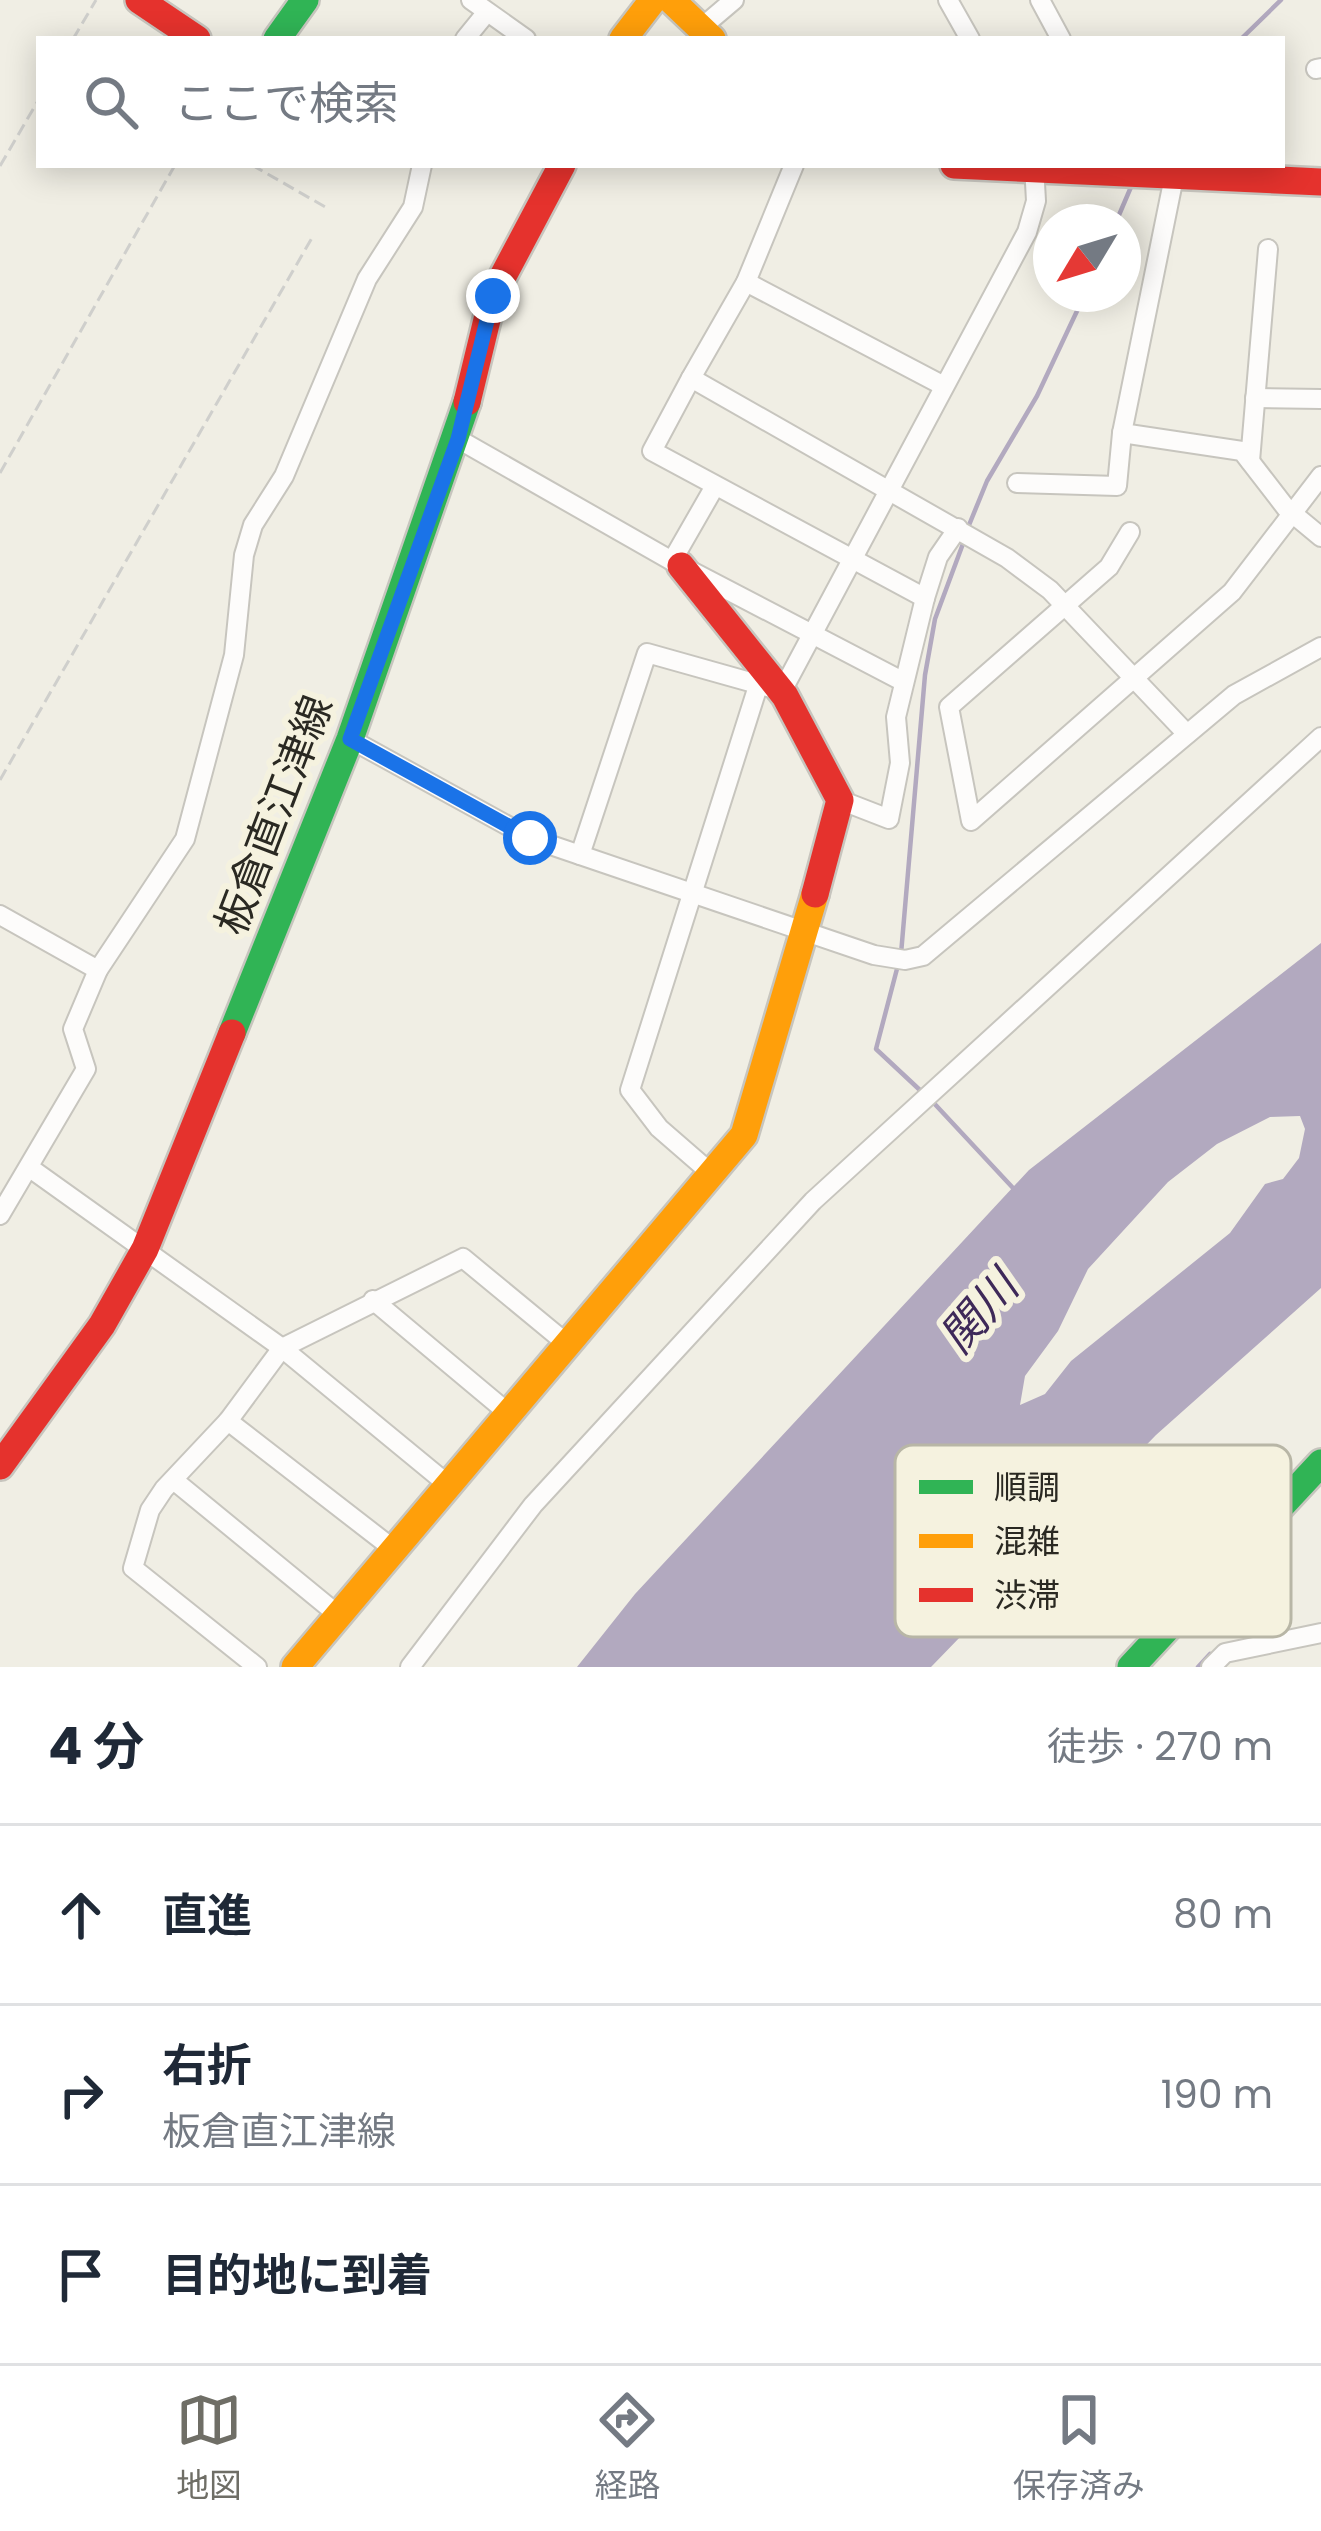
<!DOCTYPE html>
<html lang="ja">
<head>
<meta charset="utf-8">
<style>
	body { margin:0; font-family:Poppins,"Noto Sans JP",sans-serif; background:#f2f2f3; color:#1f2937 }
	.compass { position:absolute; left:1033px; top:204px; width:108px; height:108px; border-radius:50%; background:#fff; box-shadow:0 6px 30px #0003; rotate:232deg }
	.stop { position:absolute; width:36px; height:36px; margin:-27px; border:9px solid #1a73e8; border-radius:50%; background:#fff }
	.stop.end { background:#1a73e8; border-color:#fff; box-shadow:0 3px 12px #0008 }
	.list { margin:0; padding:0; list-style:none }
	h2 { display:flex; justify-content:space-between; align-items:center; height:156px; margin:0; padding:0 48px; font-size:51px }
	h2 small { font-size:39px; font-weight:400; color:#747a83 }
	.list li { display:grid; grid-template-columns:78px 1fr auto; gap:36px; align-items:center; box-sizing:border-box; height:180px; padding:0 48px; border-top:3px solid #e0e1e3 }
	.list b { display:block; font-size:45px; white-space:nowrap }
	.list p { margin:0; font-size:39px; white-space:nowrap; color:#747a83 }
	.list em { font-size:39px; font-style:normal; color:#747a83 }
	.icon { flex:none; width:66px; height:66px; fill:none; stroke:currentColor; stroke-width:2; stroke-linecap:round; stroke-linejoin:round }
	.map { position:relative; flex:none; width:1321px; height:1667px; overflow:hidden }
	.search { position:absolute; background:#fff; box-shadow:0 6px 30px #0003; left:36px; right:36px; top:36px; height:132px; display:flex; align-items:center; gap:30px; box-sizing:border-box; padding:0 42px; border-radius:0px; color:#747a83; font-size:45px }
	.sheet { height:696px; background:#fff }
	nav { display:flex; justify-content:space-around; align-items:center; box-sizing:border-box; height:168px; border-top:3px solid #e0e1e3; background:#fff; font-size:33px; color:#747a83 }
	nav a { display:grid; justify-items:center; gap:6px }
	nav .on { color:#6f6e66 }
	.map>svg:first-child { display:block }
	.water { fill:#b2a9bf; fill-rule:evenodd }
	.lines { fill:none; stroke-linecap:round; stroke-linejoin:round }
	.stream { stroke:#b2a9bf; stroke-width:4.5 }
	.street-casing { stroke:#c7c5be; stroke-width:22 }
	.fast-casing { stroke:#c7c5be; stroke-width:32 }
	.slow-casing { stroke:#c7c5be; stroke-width:32 }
	.jam-casing { stroke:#c7c5be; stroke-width:32 }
	.path { stroke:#cfcfcc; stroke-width:3; stroke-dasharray:12 6; stroke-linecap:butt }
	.street { stroke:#fdfcfb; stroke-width:18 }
	.fast { stroke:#30b455; stroke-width:27 }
	.slow { stroke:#ff9f0a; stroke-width:27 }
	.jam { stroke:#e5322d; stroke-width:27 }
	.route { stroke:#1a73e8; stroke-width:15 }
	.labels { text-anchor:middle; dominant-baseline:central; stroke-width:12; stroke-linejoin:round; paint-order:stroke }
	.street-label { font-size:42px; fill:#2a2922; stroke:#f5f2df }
	.water-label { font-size:45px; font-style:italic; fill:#3e2959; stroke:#f5f2df }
	.key { fill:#f5f2df; stroke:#b8b6a6; stroke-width:3 }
	.key-label { font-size:33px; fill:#2a2922 }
</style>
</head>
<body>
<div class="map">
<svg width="1321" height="1667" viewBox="0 0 1321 1667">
	<rect width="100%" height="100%" fill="#f0eee4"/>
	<path class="water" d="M1321 943V1288L1156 1435 931 1667H577L635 1594 1029 1170ZM1300 1116 1305 1129 1299 1158 1283 1179 1265 1184 1230 1233 1071 1361 1045 1394 1020 1405 1025 1376 1058 1331 1088 1269 1168 1182 1217 1144 1270 1117Z"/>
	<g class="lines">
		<g class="stream">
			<polyline points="1241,39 1281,0"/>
			<polyline points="1116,222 1131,187"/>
			<polyline points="967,530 987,481 1037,396 1085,294"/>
			<polyline points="901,954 925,675 935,619 964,541"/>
			<polyline points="898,965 876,1049 922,1092"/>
			<polyline points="931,1100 1013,1188"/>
			<polyline points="1198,1667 1210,1654"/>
		</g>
		<defs>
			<g id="street">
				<polyline points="471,0 526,39"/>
				<polyline points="948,0 970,39"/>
				<polyline points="1040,0 1061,39"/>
				<polyline points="701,28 734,0"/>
				<polyline points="465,39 487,12"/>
				<polyline points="1316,69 1321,68"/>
				<polyline points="794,165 746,282 691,378 1007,558 1050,590 1187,734"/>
				<polyline points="1174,177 1122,433 1242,451 1286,508 1321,537"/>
				<polyline points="746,282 944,386"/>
				<polyline points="691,378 652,451 925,598 938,557 958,528"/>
				<polyline points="1255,398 1321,399"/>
				<polyline points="458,439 672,561 904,682"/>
				<polyline points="1250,461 1268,249"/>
				<polyline points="1017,483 1117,486 1122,433"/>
				<polyline points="1130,532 1109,567 949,707 971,821 1232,592 1321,476"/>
				<polyline points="672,561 715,486"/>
				<polyline points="350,739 530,838 874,955 905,960 923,956 1234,695 1321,647"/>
				<polyline points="840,800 889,819 900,763 896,717 925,598"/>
				<polyline points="580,855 647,653 782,691 1027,232 1036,201 1034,165"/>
				<polyline points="0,915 98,970"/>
				<polyline points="30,1168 282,1348 446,1483"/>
				<polyline points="712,1174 659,1128 630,1090 758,686"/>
				<polyline points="0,1215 86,1069 73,1029 98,970 185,839 234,655 244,555 253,525 284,476 367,279 413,207 422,165"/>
				<polyline points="373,1300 507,1412"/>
				<polyline points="228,1421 392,1548"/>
				<polyline points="176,1482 337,1614"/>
				<polyline points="257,1667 133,1568 150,1510 164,1489 228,1421 282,1348 463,1258 566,1343"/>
				<polyline points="410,1667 533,1505 813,1201 1321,737"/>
				<polyline points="1211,1667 1225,1653 1321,1633"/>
			</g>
			<g id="fast">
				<polyline points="277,39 305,0"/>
				<polyline points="232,1033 350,739 467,402"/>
				<polyline points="1131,1667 1321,1463"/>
			</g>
			<g id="slow">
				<polyline points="671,0 712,39"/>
				<polyline points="623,39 653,0"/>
				<polyline points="295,1667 744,1135 815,894"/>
			</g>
			<g id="jam">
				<polyline points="139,0 197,39"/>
				<polyline points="954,165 1321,182"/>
				<polyline points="467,402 493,295 562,165"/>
				<polyline points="681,566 785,696 840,800 815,894"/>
				<polyline points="0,1466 102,1325 145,1249 232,1033"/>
			</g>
		</defs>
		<use href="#street" class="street-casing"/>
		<use href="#fast" class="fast-casing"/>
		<use href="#slow" class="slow-casing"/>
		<use href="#jam" class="jam-casing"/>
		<g class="path">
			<polyline points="73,39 96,0"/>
			<polyline points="252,165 327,208"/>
			<polyline points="0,166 39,99"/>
			<polyline points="0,473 175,165"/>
			<polyline points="0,780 313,236"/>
		</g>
		<use href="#street" class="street"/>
		<use href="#fast" class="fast"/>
		<use href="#slow" class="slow"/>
		<use href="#jam" class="jam"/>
	</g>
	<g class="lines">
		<polyline class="route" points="493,296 458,439 350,739 530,838"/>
	</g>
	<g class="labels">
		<g class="street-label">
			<text transform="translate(274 815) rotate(-69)">板倉直江津線</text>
		</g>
		<g class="water-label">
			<text transform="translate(979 1312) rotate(-49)">関川</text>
		</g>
	</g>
	<rect x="895" y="1445" width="396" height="192" rx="18" class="key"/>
	<rect x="919" y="1480" width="54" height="14" fill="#30b455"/>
	<rect x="919" y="1534" width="54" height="14" fill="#ff9f0a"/>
	<rect x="919" y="1588" width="54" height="14" fill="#e5322d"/>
	<g class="key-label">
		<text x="994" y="1499">順調</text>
		<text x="994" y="1553">混雑</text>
		<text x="994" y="1607">渋滞</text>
	</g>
</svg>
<svg class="compass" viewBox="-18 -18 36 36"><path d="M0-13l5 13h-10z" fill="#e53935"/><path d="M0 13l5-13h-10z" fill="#747a83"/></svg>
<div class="stop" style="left:530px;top:838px"></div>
<div class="stop end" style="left:493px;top:296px"></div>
<div class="search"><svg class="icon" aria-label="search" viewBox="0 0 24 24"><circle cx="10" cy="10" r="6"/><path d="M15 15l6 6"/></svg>ここで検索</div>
</div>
<section class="sheet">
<h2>4 分<small>徒歩 · 270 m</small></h2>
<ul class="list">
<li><svg class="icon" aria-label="ahead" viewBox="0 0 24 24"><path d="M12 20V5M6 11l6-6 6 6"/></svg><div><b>直進</b></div><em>80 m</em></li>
<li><svg class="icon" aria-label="right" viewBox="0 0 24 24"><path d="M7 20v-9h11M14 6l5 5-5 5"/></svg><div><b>右折</b><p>板倉直江津線</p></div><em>190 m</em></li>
<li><svg class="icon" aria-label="arrive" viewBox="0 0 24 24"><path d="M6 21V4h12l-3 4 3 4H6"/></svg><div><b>目的地に到着</b></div></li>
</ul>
</section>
<nav>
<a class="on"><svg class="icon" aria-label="map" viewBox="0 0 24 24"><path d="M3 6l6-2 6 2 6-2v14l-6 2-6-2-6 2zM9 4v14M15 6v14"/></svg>地図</a>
<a><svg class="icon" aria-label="directions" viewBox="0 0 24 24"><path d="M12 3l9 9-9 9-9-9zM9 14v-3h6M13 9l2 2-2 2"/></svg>経路</a>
<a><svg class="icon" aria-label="saved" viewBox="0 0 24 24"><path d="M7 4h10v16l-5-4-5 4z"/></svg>保存済み</a>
</nav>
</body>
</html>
